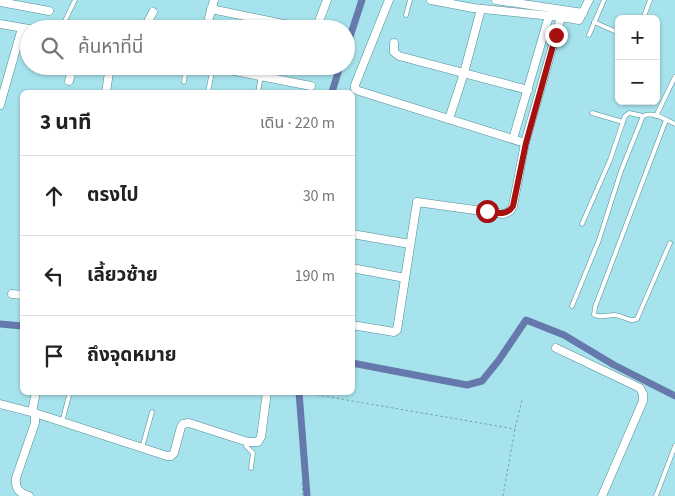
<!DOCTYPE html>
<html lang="th">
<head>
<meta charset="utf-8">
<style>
	body { margin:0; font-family:"Source Sans 3","Noto Sans Thai",sans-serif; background:#f2f2f2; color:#222 }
	.controls { position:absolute; right:15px; top:15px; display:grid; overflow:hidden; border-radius:8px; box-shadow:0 1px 4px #0004 }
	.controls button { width:45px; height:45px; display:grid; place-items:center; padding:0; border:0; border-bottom:1px solid #e0e0e0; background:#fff; color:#222; font:25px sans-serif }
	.stop { position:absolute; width:15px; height:15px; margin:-11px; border:4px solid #a61110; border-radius:50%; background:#fff }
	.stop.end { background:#a61110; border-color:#fff; box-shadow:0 1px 5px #0008 }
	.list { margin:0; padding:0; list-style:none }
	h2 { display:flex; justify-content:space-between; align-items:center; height:65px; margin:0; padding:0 20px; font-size:21px }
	h2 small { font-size:16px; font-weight:400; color:#767676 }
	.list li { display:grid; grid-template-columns:32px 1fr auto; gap:15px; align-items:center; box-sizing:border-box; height:80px; padding:0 20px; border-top:1px solid #e0e0e0 }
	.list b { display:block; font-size:19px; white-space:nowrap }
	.list em { font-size:16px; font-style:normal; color:#767676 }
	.icon { flex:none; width:28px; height:28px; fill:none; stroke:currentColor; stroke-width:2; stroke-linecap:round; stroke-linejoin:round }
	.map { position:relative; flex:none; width:675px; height:496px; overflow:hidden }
	.search { position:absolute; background:#fff; box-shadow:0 1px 4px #0004; left:20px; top:20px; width:335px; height:55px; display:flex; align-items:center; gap:12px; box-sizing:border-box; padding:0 18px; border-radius:28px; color:#767676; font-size:19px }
	.panel { position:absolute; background:#fff; box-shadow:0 1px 4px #0004; left:20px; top:90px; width:335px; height:305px; border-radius:8px }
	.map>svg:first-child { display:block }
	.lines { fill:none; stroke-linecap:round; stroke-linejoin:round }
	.canal { stroke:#6679ac; stroke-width:7 }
	.lane-casing { stroke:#538d96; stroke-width:5 }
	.street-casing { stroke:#538d96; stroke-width:9 }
	.path { stroke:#73a3aa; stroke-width:1; stroke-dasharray:2.5 2.5; stroke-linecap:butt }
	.lane { stroke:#fff; stroke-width:4 }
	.street { stroke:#fff; stroke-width:8 }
	.route { stroke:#a61110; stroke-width:6 }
</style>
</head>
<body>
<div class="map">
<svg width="675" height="496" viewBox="0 0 675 496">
	<rect width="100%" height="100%" fill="#a7e3ec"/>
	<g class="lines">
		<g class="canal">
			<polyline points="346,49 362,0"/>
			<polyline points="332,92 340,66"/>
			<polyline points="0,324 22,326"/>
			<polyline points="352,363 467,385 482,381 499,360 526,320 564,335 614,365 675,396"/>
			<polyline points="299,392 307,496"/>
		</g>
		<defs>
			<g id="lane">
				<polyline points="406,15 410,0"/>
				<polyline points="643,19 650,0"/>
				<polyline points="594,22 619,33"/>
				<polyline points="61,29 75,0"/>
				<polyline points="589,35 604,0"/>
				<polyline points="184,82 186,66"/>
				<polyline points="208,92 213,67"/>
				<polyline points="258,92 261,76"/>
				<polyline points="592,113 623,122"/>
				<polyline points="656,116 675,77"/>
				<path d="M666 120 595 307 594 315C601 318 607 315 614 315 623 315 629 323 637 319L670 243"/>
				<polyline points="582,224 610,160 625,116 629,113 643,116"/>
				<path d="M572 306 599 240 621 171 643 116C653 111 666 120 675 124"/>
				<polyline points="62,422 70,392"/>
				<polyline points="248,442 246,446 253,453 251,468"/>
				<polyline points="142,448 152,412"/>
				<polyline points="656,496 675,446"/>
			</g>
			<g id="street">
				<polyline points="389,0 355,85 355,89 359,91 525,143"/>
				<polyline points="431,0 473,8 561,17"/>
				<polyline points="496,0 583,13"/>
				<polyline points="0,2 49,11"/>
				<polyline points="211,9 308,29"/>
				<polyline points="0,24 29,29"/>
				<polyline points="144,29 153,12"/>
				<polyline points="206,29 214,0"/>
				<polyline points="316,29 327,0"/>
				<polyline points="394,43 394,52 399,56 528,90"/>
				<polyline points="209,66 311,86"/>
				<polyline points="69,81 73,66"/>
				<polyline points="106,92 110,66"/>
				<polyline points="0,105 22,28"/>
				<polyline points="449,119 464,73 481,9"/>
				<polyline points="513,139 549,16"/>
				<polyline points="352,234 410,244"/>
				<polyline points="352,268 405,278"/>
				<polyline points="12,294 22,295"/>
				<polyline points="352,325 394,332 397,330 417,202 504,214 510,211 513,206 525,143 561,17 579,20 589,0"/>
				<polyline points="556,348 640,388 643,394 643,401 602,496"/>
				<polyline points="0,404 35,413 167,456 171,456 174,453 181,427 183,424 189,423 248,442 258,442 261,437 267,392"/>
				<polyline points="32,412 36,392"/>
				<path d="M29 496C19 493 15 489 16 478L35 423V413"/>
			</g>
		</defs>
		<use href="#lane" class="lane-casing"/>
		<use href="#street" class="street-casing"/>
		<g class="path">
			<polyline points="312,394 515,429"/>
			<polyline points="302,483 303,496"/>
			<polyline points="503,496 515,429 522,400"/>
		</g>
		<use href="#lane" class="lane"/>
		<use href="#street" class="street"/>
	</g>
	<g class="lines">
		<path class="route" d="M487 211C497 213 507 216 513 206L526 143 556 35"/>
	</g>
</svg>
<div class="controls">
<button>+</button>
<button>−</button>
</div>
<div class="stop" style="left:487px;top:211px"></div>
<div class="stop end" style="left:556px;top:35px"></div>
<div class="search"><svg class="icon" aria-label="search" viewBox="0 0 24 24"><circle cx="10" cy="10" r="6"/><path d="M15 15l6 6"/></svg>ค้นหาที่นี่</div>
<section class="panel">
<h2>3 นาที<small>เดิน · 220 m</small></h2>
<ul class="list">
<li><svg class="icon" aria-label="ahead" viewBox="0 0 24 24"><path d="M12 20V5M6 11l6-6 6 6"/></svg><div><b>ตรงไป</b></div><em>30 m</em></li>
<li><svg class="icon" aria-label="left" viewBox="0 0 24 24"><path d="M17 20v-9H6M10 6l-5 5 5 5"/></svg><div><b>เลี้ยวซ้าย</b></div><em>190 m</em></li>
<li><svg class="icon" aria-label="arrive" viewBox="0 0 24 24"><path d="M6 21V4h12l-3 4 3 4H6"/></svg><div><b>ถึงจุดหมาย</b></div></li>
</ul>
</section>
</div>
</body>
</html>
